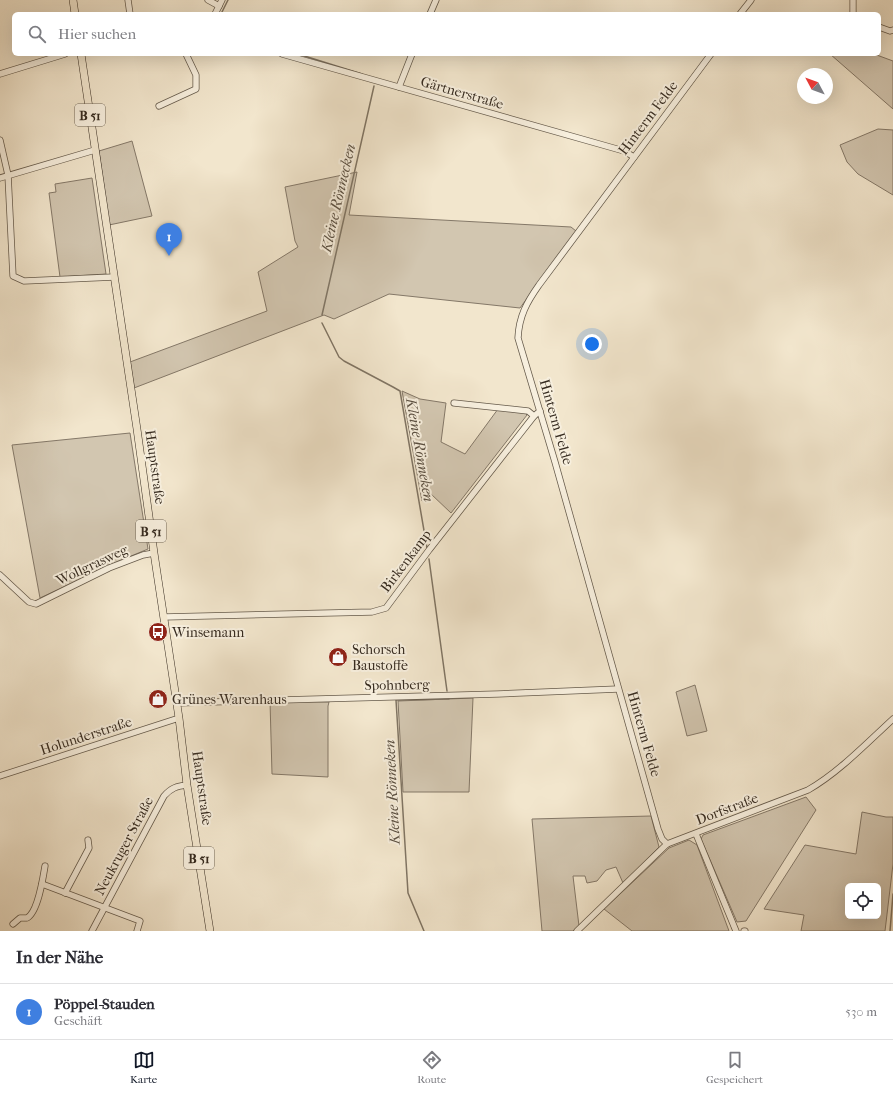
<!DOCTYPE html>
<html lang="de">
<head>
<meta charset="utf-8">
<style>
	body { margin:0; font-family:"IM FELL French Canon",serif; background:#f2f2f3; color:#2b2b33 }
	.controls { position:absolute; right:12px; bottom:12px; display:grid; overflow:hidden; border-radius:6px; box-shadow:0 4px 16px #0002 }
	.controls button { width:36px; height:36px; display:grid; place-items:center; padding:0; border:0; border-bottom:1px solid #e1e1e2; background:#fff; color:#2b2b33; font:20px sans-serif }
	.compass { position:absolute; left:797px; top:68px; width:36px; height:36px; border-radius:50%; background:#fff; box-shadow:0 4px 16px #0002; rotate:311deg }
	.you { position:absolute; left:592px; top:344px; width:14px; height:14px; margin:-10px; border:3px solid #fff; border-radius:50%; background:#1a73e8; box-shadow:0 0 0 6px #1a73e833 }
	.badge { display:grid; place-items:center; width:26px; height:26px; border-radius:50%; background:#111827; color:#fff; font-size:13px; font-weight:700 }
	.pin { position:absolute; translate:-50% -33px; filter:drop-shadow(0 1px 2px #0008) }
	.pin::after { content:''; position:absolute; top:21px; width:14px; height:12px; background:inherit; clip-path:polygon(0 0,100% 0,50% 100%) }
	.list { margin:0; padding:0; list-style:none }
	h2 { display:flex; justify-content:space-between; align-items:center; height:52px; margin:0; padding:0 16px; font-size:17px }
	h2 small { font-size:13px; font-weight:400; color:#7c7c81 }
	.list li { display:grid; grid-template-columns:26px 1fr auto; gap:12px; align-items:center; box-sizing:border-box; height:56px; padding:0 16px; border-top:1px solid #e1e1e2 }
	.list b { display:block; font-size:15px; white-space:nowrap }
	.list p { margin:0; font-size:13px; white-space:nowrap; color:#7c7c81 }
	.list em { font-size:13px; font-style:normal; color:#7c7c81 }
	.icon { flex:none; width:22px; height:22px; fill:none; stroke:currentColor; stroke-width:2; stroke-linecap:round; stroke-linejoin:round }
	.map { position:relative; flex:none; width:893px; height:931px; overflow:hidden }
	.search { position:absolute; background:#fff; box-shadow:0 4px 16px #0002; left:12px; right:12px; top:12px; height:44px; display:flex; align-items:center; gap:10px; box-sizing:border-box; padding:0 14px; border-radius:6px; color:#7c7c81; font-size:15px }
	.sheet { height:108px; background:#fff }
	nav { display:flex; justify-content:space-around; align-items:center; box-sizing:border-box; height:56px; border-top:1px solid #e1e1e2; background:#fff; font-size:11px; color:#7c7c81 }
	nav a { display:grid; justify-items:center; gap:2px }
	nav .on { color:#111827 }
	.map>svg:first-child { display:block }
	.green { fill:#d2c6b0; stroke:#847868; fill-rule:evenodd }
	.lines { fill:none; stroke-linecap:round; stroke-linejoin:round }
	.stream { stroke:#807564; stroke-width:1.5 }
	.minor-casing { stroke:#655a4b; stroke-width:7 }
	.major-casing { stroke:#362b20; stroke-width:8 }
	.minor { stroke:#f7efde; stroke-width:5.5 }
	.major { stroke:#f2e6cd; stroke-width:7 }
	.labels { text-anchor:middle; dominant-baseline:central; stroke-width:4; stroke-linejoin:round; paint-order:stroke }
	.shield { fill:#f7efde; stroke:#706659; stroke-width:1 }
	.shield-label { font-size:13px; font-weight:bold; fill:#362b20 }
	.street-label { font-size:14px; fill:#362b20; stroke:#f7efde }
	.poi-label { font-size:14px; fill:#362b20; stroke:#f7efde; text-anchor:start }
	.water-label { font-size:15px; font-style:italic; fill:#5b5042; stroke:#f7efde }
</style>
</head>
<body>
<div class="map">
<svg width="893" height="931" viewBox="0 0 893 931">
	<rect width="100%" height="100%" fill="#f2e6cd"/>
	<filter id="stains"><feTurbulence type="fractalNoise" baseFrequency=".005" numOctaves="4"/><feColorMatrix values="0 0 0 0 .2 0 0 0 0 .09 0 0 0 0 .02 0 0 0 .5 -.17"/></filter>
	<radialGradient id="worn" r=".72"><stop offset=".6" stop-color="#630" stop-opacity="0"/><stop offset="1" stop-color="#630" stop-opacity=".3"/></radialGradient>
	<g class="green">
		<polygon points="830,54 874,54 893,61 893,109"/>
		<polygon points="878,129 893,130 893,195 858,174 847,162 840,145"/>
		<polygon points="132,141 152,216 109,225 99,151"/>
		<polygon points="357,172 349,215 571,227 576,231 520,308 389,294 334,319 324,315 134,388 130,362 267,311 258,272 298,247 295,241 285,187"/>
		<polygon points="92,178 106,274 60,277 49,193 56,192 55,184"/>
		<polygon points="402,391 420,399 446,403 441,442 465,454 498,409 524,412 527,415 451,513 431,494 422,501"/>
		<polygon points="130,433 148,549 119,561 40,598 12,445"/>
		<polygon points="695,685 707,731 687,736 676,692"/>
		<polygon points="473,698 469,792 403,792 398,701"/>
		<polygon points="270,701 329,702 328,706 328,777 272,774"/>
		<polygon points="806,797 816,810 746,921 737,922 701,839 703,835"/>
		<path d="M862 812 886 817H893V864L885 931H801L804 915 764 909 805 845 856 854ZM848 886H878V916H848Z"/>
		<polygon points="651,816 659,847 623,883 616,867 606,870 597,881 587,883 585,876 573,876 579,926 573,931 542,931 532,819"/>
		<polygon points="689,840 697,845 729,931 632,931 604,909 669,848"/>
	</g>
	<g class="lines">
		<g class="stream">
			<polyline points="221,14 228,0"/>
			<polyline points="298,54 362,74"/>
			<polyline points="322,315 374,86"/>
			<polyline points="322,323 339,357 344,361 393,387 400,391 427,548"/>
			<polyline points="429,559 447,691"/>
			<polyline points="424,931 408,893 396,700 449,699"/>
			<polyline points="890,931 893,894"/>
		</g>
		<defs>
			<g id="minor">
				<polyline points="128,0 130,14"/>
				<polyline points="208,0 219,6"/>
				<polyline points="215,14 222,0"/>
				<polyline points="430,14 436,0"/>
				<polyline points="740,14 751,0"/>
				<polyline points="853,14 853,0"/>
				<polyline points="879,27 890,31 893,30"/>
				<polyline points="282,54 624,151 634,157"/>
				<polyline points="0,74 65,54"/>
				<polyline points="399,87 412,54"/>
				<polyline points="159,106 196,89 196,75 186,54"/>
				<polyline points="0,140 8,175 13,276 24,281 114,277"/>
				<polyline points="0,178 95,150"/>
				<polyline points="454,403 528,411 534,416"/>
				<polyline points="0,575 29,602 36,604 109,568 143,555 154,553"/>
				<polyline points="164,617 372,612 386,608 429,550 534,416 540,411"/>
				<polyline points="177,703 498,694 618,689"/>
				<polyline points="0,776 179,718"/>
				<polyline points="696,834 736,931"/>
				<path d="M667 844 662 839 658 829 555 462 518 338C519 316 527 302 539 285L711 54"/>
				<polyline points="42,884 140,921 137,931"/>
				<polyline points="65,893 89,848 88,840"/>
				<path d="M13 924 20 918H27C38 912 43 878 45 866"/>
				<path d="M92 931 164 796C171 788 177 786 187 785"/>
				<path d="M577 931 667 844 808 790C838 773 867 743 893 719"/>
				<polyline points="744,931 745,931"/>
			</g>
			<g id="major">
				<polyline points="73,0 75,14"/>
				<polyline points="81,54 137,429 154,553 179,718 187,785 210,931"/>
			</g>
		</defs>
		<use href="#minor" class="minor-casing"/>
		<use href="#major" class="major-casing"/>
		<use href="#minor" class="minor"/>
		<use href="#major" class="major"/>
	</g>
	<defs>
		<symbol id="bus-disc" viewBox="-11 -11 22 22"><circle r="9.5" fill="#8f2418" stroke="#f7efde"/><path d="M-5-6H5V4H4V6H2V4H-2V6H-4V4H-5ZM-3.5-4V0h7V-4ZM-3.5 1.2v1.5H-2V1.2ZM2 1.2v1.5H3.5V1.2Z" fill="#fff"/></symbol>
		<symbol id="shop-disc" viewBox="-11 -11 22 22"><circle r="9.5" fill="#8f2418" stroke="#f7efde"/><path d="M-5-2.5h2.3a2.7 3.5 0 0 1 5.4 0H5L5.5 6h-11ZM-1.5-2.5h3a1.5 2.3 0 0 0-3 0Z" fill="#fff"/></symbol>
	</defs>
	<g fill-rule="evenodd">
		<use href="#bus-disc" x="147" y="621" width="22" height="22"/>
		<use href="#shop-disc" x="327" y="646" width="22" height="22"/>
		<use href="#shop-disc" x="147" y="688" width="22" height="22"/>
	</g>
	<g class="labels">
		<g class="shield">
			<rect x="75" y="104" width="30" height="22" rx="3"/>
			<rect x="136" y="520" width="30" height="22" rx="3"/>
			<rect x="184" y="847" width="30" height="22" rx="3"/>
		</g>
		<g class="shield-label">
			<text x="90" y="115">B 51</text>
			<text x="151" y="531">B 51</text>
			<text x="199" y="858">B 51</text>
		</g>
		<g class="street-label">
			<text transform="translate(462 93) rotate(16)">Gärtnerstraße</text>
			<text transform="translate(648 118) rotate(-53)">Hinterm Felde</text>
			<text transform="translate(556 422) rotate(74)">Hinterm Felde</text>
			<text transform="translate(155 467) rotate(82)">Hauptstraße</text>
			<text transform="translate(406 561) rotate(-53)">Birkenkamp</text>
			<text transform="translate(92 565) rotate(-25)">Wollgrasweg</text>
			<text transform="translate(397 685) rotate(-1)">Spohnberg</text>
			<text transform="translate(644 734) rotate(74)">Hinterm Felde</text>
			<text transform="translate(86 736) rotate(-18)">Holunderstraße</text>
			<text transform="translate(202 788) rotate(82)">Hauptstraße</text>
			<text transform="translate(727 809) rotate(-21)">Dorfstraße</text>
			<text transform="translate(124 846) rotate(-62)">Neukruger Straße</text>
		</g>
		<g class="poi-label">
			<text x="172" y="632">Winsemann</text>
			<text x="352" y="649">Schorsch<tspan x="352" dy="16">Baustoffe</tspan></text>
			<text x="172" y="699">Grünes Warenhaus</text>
		</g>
		<g class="water-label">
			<text transform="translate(338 198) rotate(-77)">Kleine Rönnecken</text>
			<text transform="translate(420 450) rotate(80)">Kleine Rönneken</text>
			<text transform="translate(392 792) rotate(-93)">Kleine Rönneken</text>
		</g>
	</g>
	<rect width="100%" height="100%" filter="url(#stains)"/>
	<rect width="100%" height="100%" fill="url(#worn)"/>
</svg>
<div class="controls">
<button><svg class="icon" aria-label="locate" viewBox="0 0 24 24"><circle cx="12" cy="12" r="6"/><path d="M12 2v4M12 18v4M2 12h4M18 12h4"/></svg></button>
</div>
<svg class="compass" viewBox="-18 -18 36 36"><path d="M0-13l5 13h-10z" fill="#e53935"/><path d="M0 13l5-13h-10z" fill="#7c7c81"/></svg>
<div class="you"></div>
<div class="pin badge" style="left:169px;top:256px;background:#3f7fe0">1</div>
<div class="search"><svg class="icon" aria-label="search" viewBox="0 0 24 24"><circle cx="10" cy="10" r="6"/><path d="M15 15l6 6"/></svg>Hier suchen</div>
</div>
<section class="sheet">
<h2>In der Nähe<small></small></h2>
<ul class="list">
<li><span class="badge" style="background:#3f7fe0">1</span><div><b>Pöppel-Stauden</b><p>Geschäft</p></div><em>530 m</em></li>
</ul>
</section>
<nav>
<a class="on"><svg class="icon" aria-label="map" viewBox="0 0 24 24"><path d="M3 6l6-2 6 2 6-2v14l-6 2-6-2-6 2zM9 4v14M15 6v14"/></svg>Karte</a>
<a><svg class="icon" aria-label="directions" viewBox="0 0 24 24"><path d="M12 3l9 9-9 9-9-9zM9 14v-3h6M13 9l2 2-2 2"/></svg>Route</a>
<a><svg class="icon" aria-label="saved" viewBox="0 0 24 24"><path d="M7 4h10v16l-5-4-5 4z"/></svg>Gespeichert</a>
</nav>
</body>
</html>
